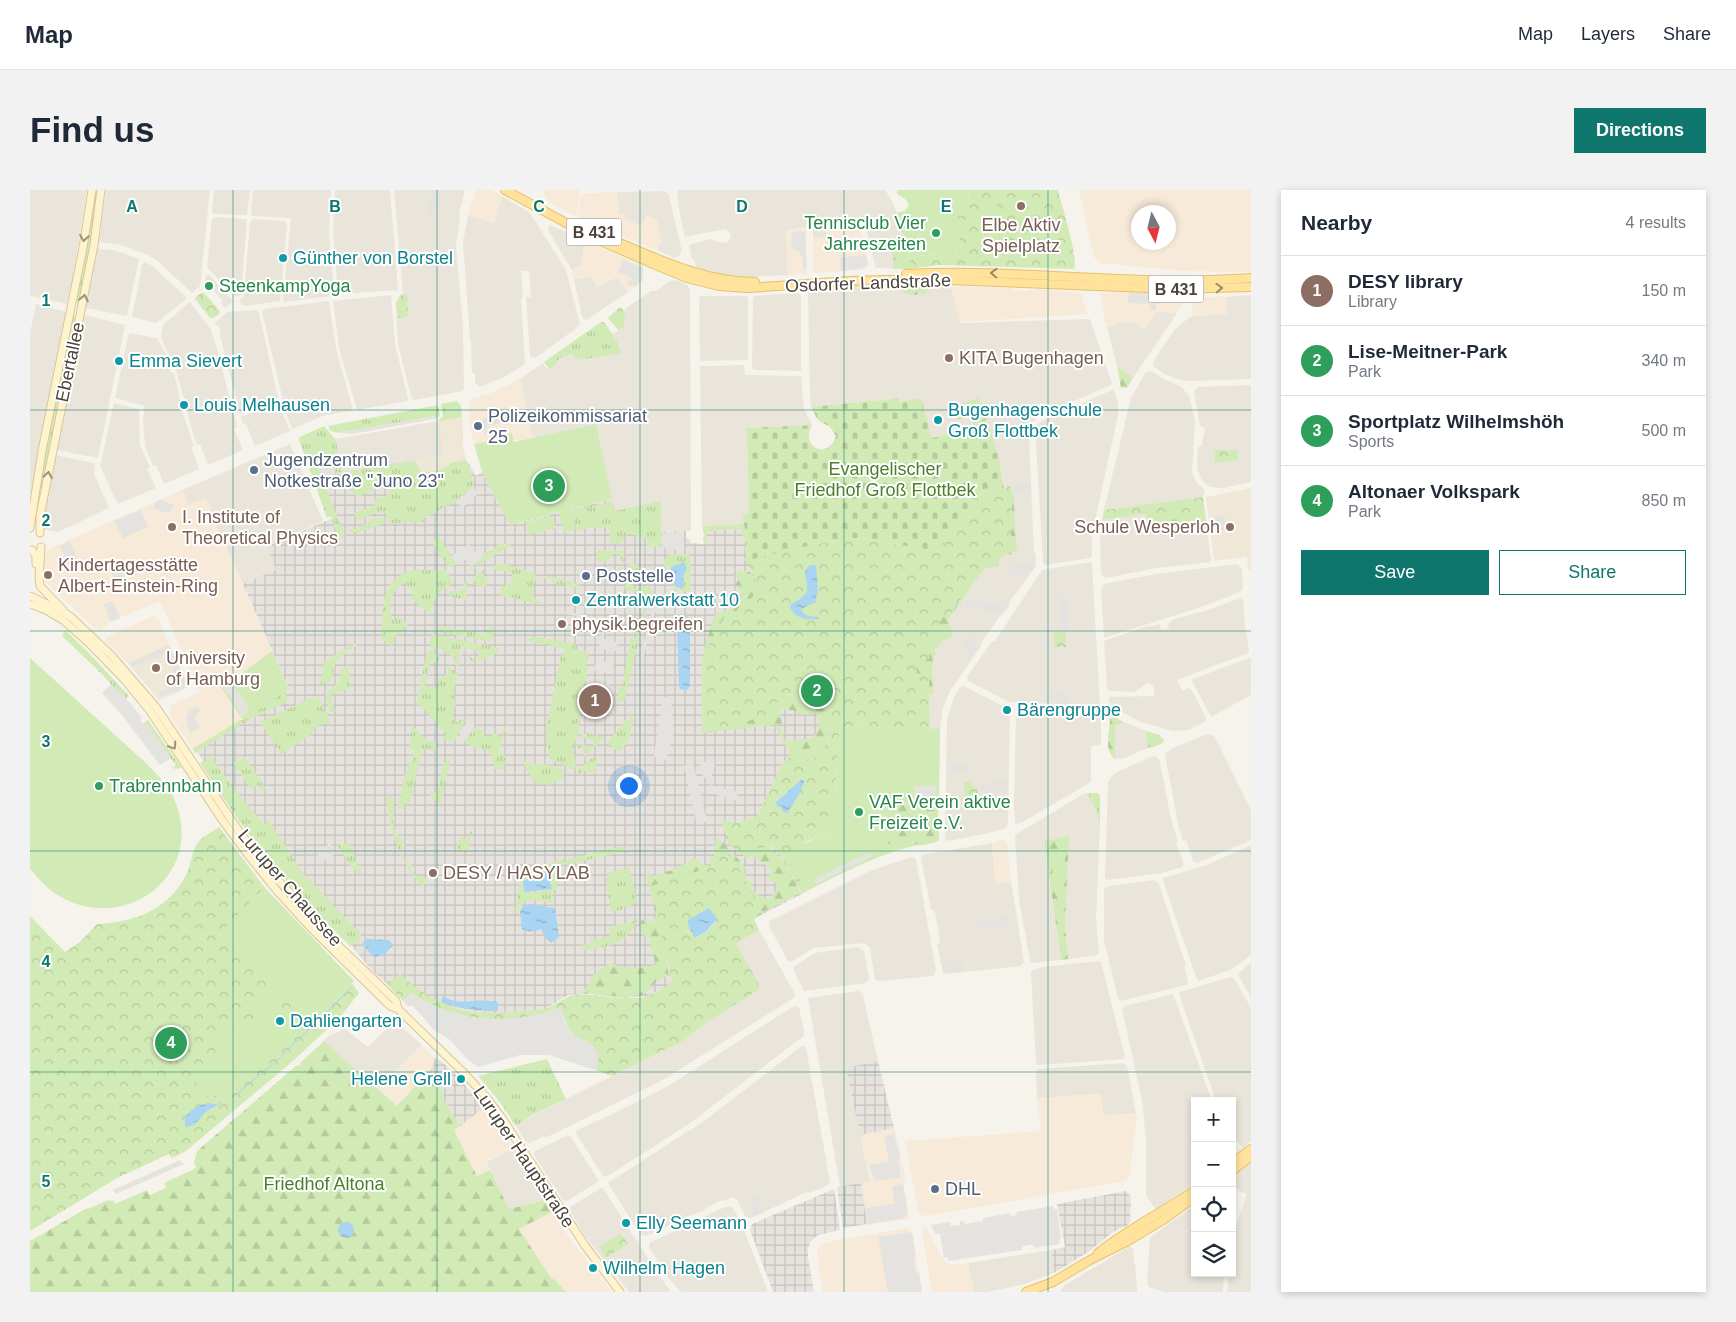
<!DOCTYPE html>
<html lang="en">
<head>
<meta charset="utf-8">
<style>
	body { margin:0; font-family:Arial,sans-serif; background:#f2f2f3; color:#1f2937 }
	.controls { position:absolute; right:15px; bottom:15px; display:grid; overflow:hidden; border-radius:0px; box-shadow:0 2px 8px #0003 }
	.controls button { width:45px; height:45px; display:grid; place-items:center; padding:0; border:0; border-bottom:1px solid #e0e1e3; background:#fff; color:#1f2937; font:25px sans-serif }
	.compass { position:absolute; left:1101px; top:15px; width:45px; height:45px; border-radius:50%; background:#fff; box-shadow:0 2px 8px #0003; rotate:173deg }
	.you { position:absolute; left:598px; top:595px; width:18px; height:18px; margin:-12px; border:4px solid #fff; border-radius:50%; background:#1a73e8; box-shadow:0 0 0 8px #1a73e833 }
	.badge { display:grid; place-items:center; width:32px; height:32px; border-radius:50%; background:#0f766e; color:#fff; font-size:16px; font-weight:700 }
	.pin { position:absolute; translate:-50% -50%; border:2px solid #fff; box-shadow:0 1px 5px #0006 }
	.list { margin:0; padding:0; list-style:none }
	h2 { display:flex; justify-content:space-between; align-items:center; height:65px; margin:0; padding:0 20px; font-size:21px }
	h2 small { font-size:16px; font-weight:400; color:#747a83 }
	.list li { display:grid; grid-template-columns:32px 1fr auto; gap:15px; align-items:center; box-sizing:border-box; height:70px; padding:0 20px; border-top:1px solid #e0e1e3 }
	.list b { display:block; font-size:19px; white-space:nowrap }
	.list p { margin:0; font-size:16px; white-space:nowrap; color:#747a83 }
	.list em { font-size:16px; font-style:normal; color:#747a83 }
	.actions { display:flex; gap:10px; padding:15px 20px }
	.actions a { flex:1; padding:11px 0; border:1px solid #0f766e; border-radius:0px; text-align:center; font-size:18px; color:#0f766e }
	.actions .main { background:#0f766e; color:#fff }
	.icon { flex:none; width:28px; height:28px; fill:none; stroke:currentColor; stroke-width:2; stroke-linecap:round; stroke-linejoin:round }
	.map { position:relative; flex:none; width:1221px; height:1102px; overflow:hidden; border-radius:0px }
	header { display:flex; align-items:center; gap:30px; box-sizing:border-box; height:70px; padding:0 25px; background:#fff; border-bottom:1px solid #e0e1e3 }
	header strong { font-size:24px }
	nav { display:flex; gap:28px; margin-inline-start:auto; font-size:18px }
	.intro { display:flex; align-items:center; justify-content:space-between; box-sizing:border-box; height:120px; padding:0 30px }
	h1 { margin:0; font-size:35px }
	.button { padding:12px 22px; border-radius:0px; background:#0f766e; color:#fff; font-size:18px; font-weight:700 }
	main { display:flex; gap:30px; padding:0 30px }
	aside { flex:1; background:#fff; border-radius:0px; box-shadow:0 2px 8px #0003 }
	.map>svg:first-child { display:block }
	.residential { fill:#eae5da }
	.commercial { fill:#f7ead8; fill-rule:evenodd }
	.industrial { fill:url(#industrial-grid) }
	.education { fill:#efe8d6 }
	.grass { fill:url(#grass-tufts); fill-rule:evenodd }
	.forest { fill:url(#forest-firs) }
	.cemetery { fill:url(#cemetery-stones) }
	.park { fill:url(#park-crowns); fill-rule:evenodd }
	.garden { fill:#d2eab5 }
	.parking { fill:#e5e3e0 }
	.water { fill:url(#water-ripples) }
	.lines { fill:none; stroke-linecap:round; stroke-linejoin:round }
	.stream { stroke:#a9d4f2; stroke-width:1 }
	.secondary-casing { stroke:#d6c79b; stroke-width:9 }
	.primary-casing { stroke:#e6c16a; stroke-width:10 }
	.secondary { stroke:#fff3cd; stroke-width:7 }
	.primary { stroke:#ffe39c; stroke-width:8 }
	.oneway { stroke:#9c937c }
	.oneway2 { stroke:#9c8c66 }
	.grid { fill:none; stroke:#0f766e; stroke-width:1; stroke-opacity:0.55 }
	.education-dot { fill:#8d6e63; stroke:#fff; stroke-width:2 }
	.leisure-dot { fill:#2e9e5b; stroke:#fff; stroke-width:2 }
	.culture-dot { fill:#0f9aa8; stroke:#fff; stroke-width:2 }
	.service-dot { fill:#5c6f8a; stroke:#fff; stroke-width:2 }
	.labels { text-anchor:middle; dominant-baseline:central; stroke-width:4; stroke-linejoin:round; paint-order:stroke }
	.shield { fill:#fff; stroke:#817c74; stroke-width:1 }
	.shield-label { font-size:16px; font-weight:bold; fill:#4b4439 }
	.leisure-label { font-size:18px; fill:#27864d; stroke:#fff; text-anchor:start }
	.education-label { font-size:18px; fill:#785e54; stroke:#fff; text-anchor:start }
	.culture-label { font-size:18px; fill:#0d838f; stroke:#fff; text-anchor:start }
	.street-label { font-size:18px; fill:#4b4439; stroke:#fff }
	.service-label { font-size:18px; fill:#4e5e75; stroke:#fff; text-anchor:start }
	.park-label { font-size:18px; fill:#4a7f2a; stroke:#fff }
	.grid-label { font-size:16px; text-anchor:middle; font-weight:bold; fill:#0f766e; stroke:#fff; stroke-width:4; stroke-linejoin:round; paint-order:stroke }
</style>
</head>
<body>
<header>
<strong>Map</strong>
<nav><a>Map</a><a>Layers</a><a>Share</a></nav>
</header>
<div class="intro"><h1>Find us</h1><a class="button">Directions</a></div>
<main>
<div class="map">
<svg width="1221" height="1102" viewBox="0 0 1221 1102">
	<defs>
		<pattern id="industrial-grid" width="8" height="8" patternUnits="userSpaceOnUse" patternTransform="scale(1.25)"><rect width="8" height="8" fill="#e6e2dd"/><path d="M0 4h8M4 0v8" fill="none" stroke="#c7c3be"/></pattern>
		<pattern id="grass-tufts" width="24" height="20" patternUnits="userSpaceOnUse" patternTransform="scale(1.25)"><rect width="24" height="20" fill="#d2eab5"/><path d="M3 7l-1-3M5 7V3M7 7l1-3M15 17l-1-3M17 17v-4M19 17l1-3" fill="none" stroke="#b6ca9c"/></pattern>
		<pattern id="forest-firs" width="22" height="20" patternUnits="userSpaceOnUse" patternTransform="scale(1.25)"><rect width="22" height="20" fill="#d2eab5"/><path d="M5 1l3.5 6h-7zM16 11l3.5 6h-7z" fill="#b6ca9c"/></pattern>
		<pattern id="cemetery-stones" width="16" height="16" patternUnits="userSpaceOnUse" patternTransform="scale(1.25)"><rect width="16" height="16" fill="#d2eab5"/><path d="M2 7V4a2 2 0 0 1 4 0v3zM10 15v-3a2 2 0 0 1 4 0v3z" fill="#b6ca9c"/></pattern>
		<pattern id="park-crowns" width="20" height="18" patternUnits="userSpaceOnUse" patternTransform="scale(1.25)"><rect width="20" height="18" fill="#d2eab5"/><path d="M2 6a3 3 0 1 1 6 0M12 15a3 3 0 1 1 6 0" fill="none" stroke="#b6ca9c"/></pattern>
		<pattern id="water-ripples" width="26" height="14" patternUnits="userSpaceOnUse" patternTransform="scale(1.25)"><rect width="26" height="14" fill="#a9d4f2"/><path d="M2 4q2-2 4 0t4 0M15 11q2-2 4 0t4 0" fill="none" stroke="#8caec5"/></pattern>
	</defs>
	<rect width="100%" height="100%" fill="#f6f3ec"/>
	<g class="residential">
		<polygon points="0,0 57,0 44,82 37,114 0,106"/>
		<polygon points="76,0 180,0 170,96 162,103 129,72 118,65 91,55 69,52"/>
		<polygon points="184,0 220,0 217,25 184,24 182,21"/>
		<polygon points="223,0 301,0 299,44 304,100 302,106 254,112 253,111 261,28 222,26 221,24"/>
		<polygon points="305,0 360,0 368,100 308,104 303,43"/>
		<polygon points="364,0 435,0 429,23 430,27 426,56 433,137 434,198 432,201 384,210 381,207 368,154 366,113 368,107 373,103"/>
		<polygon points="649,0 855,0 862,11 872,34 881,75 879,79 846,78 833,27 776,31 776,37 756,41 758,85 716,87 695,85 668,78 666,77 664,69 662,69 659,55 680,49 692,53 698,52 701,47 699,42 695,39 655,47 650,25 647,1"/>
		<polygon points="635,1 639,5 652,62 650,63 650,66 644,68 627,60 631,49 612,36 594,29 596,25 588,24 587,2"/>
		<polygon points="472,6 500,23 536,80 550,134 548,137 505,168 500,167 496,107 501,107 499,81 491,81 493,108 491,109 495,173 494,175 472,188 450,197 445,193 445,183 442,183 441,150 440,149 433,53 438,25 464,33"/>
		<polygon points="185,27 215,29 217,30 211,104 208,107 204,106 177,77 182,29"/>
		<polygon points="223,29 255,31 257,35 250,111 216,116 212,115 209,111 214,105 220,32"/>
		<polygon points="520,35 555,50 551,75 542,80 519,42 518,38"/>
		<polygon points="783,36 796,36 797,47 783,48"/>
		<polygon points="67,58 87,61 109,69 97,126 56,118"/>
		<polygon points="114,72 121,75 156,107 156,109 126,133 102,127 112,75"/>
		<polygon points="176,85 179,85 201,109 202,112 195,118 191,113 193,111 181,98 179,100 175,96"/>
		<polygon points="563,86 567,97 587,87 598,102 556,130 552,127 544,89"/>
		<polygon points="646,90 658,95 660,102 661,341 632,342 631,311 584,321 566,235 503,248 490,189 513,173 517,179 530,168 542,164 590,163 587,151 582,144 594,137 595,119 621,101 626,101 640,91"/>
		<polygon points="863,95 888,97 921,96 931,133 1060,129 1082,193 1081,195 1007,227 1001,236 999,246 1004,363 1006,365 1005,378 979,412 980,415 972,425 970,426 951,453 951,456 920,501 913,518 910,539 900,539 899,454 951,379 969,365 975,298 970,273 902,248 868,208 781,217 780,209 778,103 781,100 798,97"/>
		<polygon points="768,103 771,106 771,181 724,180 722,178 723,108 725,106"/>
		<polygon points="360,105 361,106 365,154 378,209 377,211 327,220 309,158 303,111"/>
		<polygon points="1221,105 1221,189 1155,191 1136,185 1123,176 1124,170 1145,139 1159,128 1163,126 1197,124 1196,107"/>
		<polygon points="671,106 715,106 718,108 718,170 670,171 669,108"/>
		<polygon points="299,111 306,159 323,220 293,226 262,239 256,223 232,122 235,119"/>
		<polygon points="160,112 180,138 188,162 207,237 204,239 213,260 178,275 170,254 167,255 164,247 146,180 131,147 133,135"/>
		<polygon points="6,114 36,122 0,307 0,143"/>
		<polygon points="226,120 229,123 248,207 247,209 212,224 210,223 190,146 190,139 185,133 197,122"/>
		<polygon points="1126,121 1147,123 1103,188 1087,176 1077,137 1093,132 1104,132 1115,139"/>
		<polygon points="55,125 95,135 68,268 26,260 42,180"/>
		<polygon points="99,143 126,148 128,150 138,168 136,169 141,182 144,183 154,227 164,256 161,257 169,279 134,294 126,275 123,276 115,256 113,229 115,216 85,208"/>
		<polygon points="714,175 715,185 771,186 774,219 782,235 717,238 719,323 712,325 714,334 672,336 670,176"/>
		<polygon points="1121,181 1134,189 1152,197 1160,208 1165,233 1162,283 1167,293 1175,300 1173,307 1074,320 1101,208 1116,182"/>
		<polygon points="1221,195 1221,292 1193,298 1180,297 1171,289 1167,279 1168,257 1172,255 1175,238 1170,236 1164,201 1169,197"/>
		<polygon points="1082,200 1084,201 1088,212 1088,225 1062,344 1062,366 1060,368 1015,375 1013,373 1005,238 1010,232"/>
		<polygon points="84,213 109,219 110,255 120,277 117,279 126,298 88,314 70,276"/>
		<polygon points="244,213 249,215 260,241 225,256 216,234 213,234 211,227"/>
		<polygon points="408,231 413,265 313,282 305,249"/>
		<polygon points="260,254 293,331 237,356 247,380 213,394 186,335 176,308 159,315 152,300"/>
		<polygon points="25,265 64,273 65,276 64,284 79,318 28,342 12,339"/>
		<polygon points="1116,324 1119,343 1177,339 1181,372 1127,378 1076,388 1071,384 1070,348 1072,330"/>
		<polygon points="1061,372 1062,373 1070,516 979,512 938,491 937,487 962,451 965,451 1012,380"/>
		<polygon points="1207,374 1212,379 1213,398 1210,402 1174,416 1074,448 1071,399 1074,394 1126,384"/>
		<polygon points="1210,408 1213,410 1215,436 1219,460 1218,463 1147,490 1152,501 1158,498 1161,499 1176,528 1175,532 1158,540 1143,541 1111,532 1083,518 1079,511 1079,507 1124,506 1124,498 1122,494 1117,493 1105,502 1079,501 1077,497 1074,451 1117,436 1118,437 1130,434 1131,440 1139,438 1138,434 1144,429 1175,421"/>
		<polygon points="1219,468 1221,468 1221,505 1181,527 1162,491 1163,489"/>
		<polygon points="934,496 977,518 980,522 978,634 976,638 959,643 918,651 915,648 917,529 925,505 930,497"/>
		<polygon points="988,519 1068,522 1071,524 1071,555 1061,556 1061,592 991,633 985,634 984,616 986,522"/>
		<polygon points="1094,532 1116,541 1117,558 1095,568 1085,569 1085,536"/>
		<polygon points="1177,544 1184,546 1187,551 1221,620 1221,650 1167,673 1163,671 1156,650 1153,651 1149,639 1135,564 1143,558"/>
		<polygon points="1123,566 1128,568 1130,573 1141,629 1148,652 1146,653 1154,674 1152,677 1132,683 1076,690 1075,688 1078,592 1083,585 1087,582"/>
		<polygon points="1055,603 1057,603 1064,616 1070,634 1066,729 1069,763 1067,765 1038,769 1035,735 1038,646 1014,652 1031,770 1002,773 1000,771 989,709 985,645"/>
		<polygon points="962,653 965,693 981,691 994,772 991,776 916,784 913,782 907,755 910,751 905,722 901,719 891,668 892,665"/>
		<polygon points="1221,655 1221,765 1202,779 1169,791 1167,790 1133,690 1133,688 1177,675"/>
		<polygon points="882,667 886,669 906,781 903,786 849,791 845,789 840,758 835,753 783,758 761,772 758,771 739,736 740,731 840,681"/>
		<polygon points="1124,690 1128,692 1156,775 1154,776 1158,793 1156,795 1091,811 1088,809 1074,750 1074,699 1078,696"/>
		<polygon points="729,740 765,804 765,807 631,891 515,948 514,946 500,953 495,951 486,936 504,925 653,851 677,832 706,753"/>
		<polygon points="828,757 834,761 839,788 836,793 774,801 764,781 764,777 785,763"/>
		<polygon points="1069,771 1071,772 1095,867 1094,869 1008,875 1006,874 1001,783 1003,780 1013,777"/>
		<polygon points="1221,772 1221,808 1208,784"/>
		<polygon points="1200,787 1204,788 1221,818 1221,951 1213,958 1202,945 1202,911 1186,911 1149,804 1150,802"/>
		<polygon points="829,801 833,805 848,871 816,878 840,992 810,997 778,808"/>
		<polygon points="1143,804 1182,911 1165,911 1165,993 1126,1019 1116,1006 1116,949 1112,911 1092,819 1095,816"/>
		<polygon points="764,816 769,817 774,842 773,847 767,851 659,934 576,987 573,986 546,943 546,941 603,914 640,895"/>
		<polygon points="365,831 392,855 348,899 294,851 300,845 309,842 314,838 336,856 339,856"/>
		<polygon points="773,855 776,858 800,992 798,995 780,1003 777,1002 721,1028 715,1026 707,1009 702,1007 694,1011 692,1010 676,1018 675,1020 641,1033 640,1035 616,1046 610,1044 578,993 674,931"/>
		<polygon points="1093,873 1097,876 1106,923 1073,926 1071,904 1007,908 1006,883 1008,879"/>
		<polygon points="538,945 540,946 569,991 537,1011 533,1010 504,965 505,961"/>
		<polygon points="484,958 515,1010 479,1019 456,972"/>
		<polygon points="1221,972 1221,1102 1197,1102 1199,1083 1202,1083 1202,1050 1206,1035 1217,1004 1209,1001 1202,991 1202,987"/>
		<polygon points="571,998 573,998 626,1081 641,1102 599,1102 555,1046 540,1021 540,1017"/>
		<polygon points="1165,1015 1165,1083 1194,1083 1193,1102 1134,1102 1119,1097 1117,1093 1120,1049 1122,1046"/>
		<polygon points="701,1016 705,1021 715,1043 738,1102 651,1102 639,1089 619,1057 621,1052 695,1017"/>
		<polygon points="1100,1056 1103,1059 1104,1073 1105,1073 1107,1102 1030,1102 1035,1095"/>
		<polygon points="1022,1060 1024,1083 995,1094 957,1102 944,1102 938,1073"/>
	</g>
	<g class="commercial">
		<polygon points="446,0 462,0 472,6 464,33 438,25"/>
		<polygon points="515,0 551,0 546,26 543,25 518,12 518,9 514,6"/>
		<path d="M1049 0H1221V82L1152 81 1071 73 1064 67ZM1108 22H1138V52H1108Z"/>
		<polygon points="587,2 589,24 596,25 595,29 612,36 617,25 627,29 631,49 627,60 559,33 551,30 548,26 551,5 562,3"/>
		<polygon points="826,33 829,35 838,72 837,76 830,80 786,83 783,81 783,48 797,47 796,36"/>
		<polygon points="776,37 777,84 758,85 756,41"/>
		<polygon points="555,50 613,76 613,91 598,102 587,87 567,97 562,86 544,89 542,80 551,75"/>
		<polygon points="921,96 981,98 985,100 999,101 1005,99 1051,103 1058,124 930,132"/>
		<polygon points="1081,102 1127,104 1156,106 1154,112 1147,123 1126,122 1115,139 1104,132 1093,132 1077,137 1072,120 1074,120 1070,104 1080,104"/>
		<polygon points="1196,106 1197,124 1163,126 1162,113 1166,108"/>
		<polygon points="490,189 503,248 489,251 483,249 482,244 465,247 466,250 444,254 439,230 439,216 441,209 464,202"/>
		<polygon points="152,300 159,315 176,308 186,335 259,499 213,530 163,559 139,524 141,515 170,502 130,411 80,432 69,442 15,392 13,387 13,367 19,359"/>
		<polygon points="123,426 128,428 139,455 98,473 76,451 76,447"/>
		<polygon points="973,649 977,653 981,691 965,693 962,653"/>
		<polygon points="392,856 405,868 405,872 402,878 367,916 348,899"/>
		<polygon points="1071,904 1073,926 1106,923 1107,929 1099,988 1095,991 897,1026 891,1025 888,1020 875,951 1011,941 1007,908"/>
		<polygon points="455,917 484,958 456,971 460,980 448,986 424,940"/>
		<polygon points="864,938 871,967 875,987 874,996 879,1027 878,1029 837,1035 831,993 840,992 830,945"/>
		<polygon points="522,1022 542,1052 582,1102 536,1102 524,1089 521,1088 489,1039"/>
		<polygon points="895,1035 909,1063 918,1075 938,1073 944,1102 902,1102 892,1040"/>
		<polygon points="877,1038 882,1042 892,1102 793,1102 787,1065 788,1058 792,1053"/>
	</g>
	<g class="industrial">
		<polygon points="432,227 433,253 432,254 436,272 438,272 446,286 452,282 480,335 582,309 585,321 631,311 632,342 656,341 656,347 660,350 661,353 674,354 676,341 710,339 712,341 717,368 715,369 724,384 729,401 715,416 674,499 766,507 786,506 799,508 800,544 798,555 791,565 782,571 757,571 752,574 727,627 707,633 692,630 742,656 754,669 772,704 733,724 701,665 698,668 691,665 680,668 681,677 629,734 642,793 618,806 595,808 564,804 538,805 515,819 474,823 451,823 418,816 396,806 386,799 362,790 355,792 342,781 307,738 175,573 164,558 213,530 259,499 213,394 246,380 237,356 303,328 275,261 305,249 313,282 413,265 408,231"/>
		<polygon points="405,868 411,871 423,882 455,917 430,936 414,911 413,902 402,878"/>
		<polygon points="848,871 864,938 830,945 816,878"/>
		<polygon points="831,993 837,1034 813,1038 807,997"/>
		<polygon points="804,999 810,1040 788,1045 781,1051 778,1058 778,1067 784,1102 743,1102 720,1040 722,1034"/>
		<polygon points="1096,1001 1101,1007 1100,1031 1098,1035 1083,1042 1058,1062 1024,1083 1022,1060 1035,1057 1027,1014"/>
	</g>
	<g class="education">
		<polygon points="432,227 433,253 432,254 436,270 429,271 429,272 408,281 392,283 384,271 385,269 413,265 408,231"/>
		<polygon points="1221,298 1221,381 1218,381 1217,367 1184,371 1176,307"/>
		<polygon points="139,455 157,493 157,496 155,499 129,510 98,473"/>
	</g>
	<g class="grass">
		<polygon points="65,0 69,0 51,114 44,113 47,106"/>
		<polygon points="876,54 881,75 879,79 864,79 862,55"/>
		<polygon points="590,117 595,122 594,137 588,140 578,128"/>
		<polygon points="43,126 47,126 28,212 13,298 9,298 24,210"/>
		<polygon points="571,132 574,132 587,151 591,163 549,170 542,164 530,168 520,180 514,172"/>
		<polygon points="427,211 431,216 432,227 408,231 413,226 411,214"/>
		<polygon points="408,215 410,226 404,229 405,226 321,241 311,241 309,243 301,241 298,236"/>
		<path d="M294 236 305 249 313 282 384 271 392 283 408 281 420 275V273L436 270C439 274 441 288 445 295L425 311 426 313C414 315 411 320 401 325 398 326 395 327 393 329L394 332 359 333 355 323C346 320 336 327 327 331L324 323 345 315 343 310 360 304 354 291 346 294 347 298 327 307 316 295 310 282 305 283 299 268 286 273 315 346 304 350 303 345 307 344 301 326 297 328 269 250 270 247Z"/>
		<polygon points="631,311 631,357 617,357 618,349 597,343 592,353 586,354 580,353 578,350 580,348 579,338 561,337 547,341 542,320 582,312 585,321"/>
		<polygon points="351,325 355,333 324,344 321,341 322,337 324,339 341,332 340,330 346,326 347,329 351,328"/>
		<polygon points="407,345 427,375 418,376 403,354"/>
		<polygon points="469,353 474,354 479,353 481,355 450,374 441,376 454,367 453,364 468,357"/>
		<polygon points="568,360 593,361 595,367 590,386 573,382 572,379 586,382 593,375 590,365 583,364 576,372 566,370"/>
		<path d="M640 364H658L661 369 660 402 644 400V393L645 396 650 399 654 394C651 387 653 379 652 372L640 378 633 376 635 368Z"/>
		<polygon points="599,373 608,375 609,381 604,380 602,397 613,399 614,396 621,397 620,399 623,400 622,405 596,400 594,397"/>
		<polygon points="468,374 475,374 504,383 506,386 502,407 508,410 509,414 487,410 487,408 470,406 472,393 480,395 483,383 460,378"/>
		<path d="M382 380H416L423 393C408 403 405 406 400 424L380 408 384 402 375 393C360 400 356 417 364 431L368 426 378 435 374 438 373 442C365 443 364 449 362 456L352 450C353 420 348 391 382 380Z"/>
		<polygon points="454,380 453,385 458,388 456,397 446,395 443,393 443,387"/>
		<polygon points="512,386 521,386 548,394 549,398 522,393 521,388 512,388"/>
		<polygon points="437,391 439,397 437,397 436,410 420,406 418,404 425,399 427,402 434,398 433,394"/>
		<polygon points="616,412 617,420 610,447 609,447 609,444 602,442 605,428 613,429"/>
		<polygon points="460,436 464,438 461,452 410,442 405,441 404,438 413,437 453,444"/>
		<polygon points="35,440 55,459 99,506 96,508 91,502 89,503 71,483 32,446"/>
		<polygon points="402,444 469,458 468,463 465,463 464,466 443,472 437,466 447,470 450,463 438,457 437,459 435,458 435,462 433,461 434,456 432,456 428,465 434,463 427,470 430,473 427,476 423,473 428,465 424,468 408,457 406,460 399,456"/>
		<polygon points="503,446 544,454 548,457 548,460 559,462 556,477 558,478 550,516 549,540 543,559 546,575 545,578 542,579 520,569 516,550 516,538 531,465 533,466 534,459 499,451 498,449"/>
		<polygon points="601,447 609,449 594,512 587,510 589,497 592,497"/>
		<polygon points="325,453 327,455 306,471 301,491 290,497 294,472"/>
		<polygon points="399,460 409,465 408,473 400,472 395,496 407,498 409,488 419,483 417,476 428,484 424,500 426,515 423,518 424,520 422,530 429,533 430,529 435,530 425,551 412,549 414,542 389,514 386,516 396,466"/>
		<polygon points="318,474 321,498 300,505 305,522 300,522 295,505 308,492 312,480"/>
		<polygon points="254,502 259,511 218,530 165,563 163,559 210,530 213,530"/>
		<polygon points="285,506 290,509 301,533 286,536 281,545 251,564 230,532"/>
		<path d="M600 525 603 527 599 551 590 561 580 558 578 554C581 545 591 539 595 530H599Z"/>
		<polygon points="118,530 151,577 151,578 145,579 140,576 144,577 146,575 113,534"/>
		<polygon points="477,534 469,562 477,567 473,580 465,579 460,561 442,557 435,551 445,538 454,541 454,546 462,546 463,542 470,546"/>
		<polygon points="382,538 385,538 395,549 406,553 405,561 392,559 380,614 375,613 374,619 368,618 375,582 377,583 379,572 382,572 384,559 379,558"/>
		<polygon points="1116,541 1129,545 1134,550 1133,553 1124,557 1117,558"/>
		<polygon points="551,543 556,544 556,543 575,547 553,568 555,559 548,558 548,554 563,557 565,550 550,547"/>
		<path d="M180 566 209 605 234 634 239 631 273 683 331 744 329 753 320 756C290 727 260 697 234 664 211 635 191 604 170 573Z"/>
		<polygon points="215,567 236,599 232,601 228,595 221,599 203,573"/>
		<polygon points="563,567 568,568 565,583 553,581 552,585 549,584 548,580"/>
		<polygon points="417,569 420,572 410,615 400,605 400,602 407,603 413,575"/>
		<path d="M492 570C505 577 520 571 533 580V587C521 597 518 595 503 592Z"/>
		<path d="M165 579 202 635 334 784 332 785C304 756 274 728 248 697 216 661 189 620 162 580Z"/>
		<polygon points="1057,603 1067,603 1070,605 1070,634 1064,616"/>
		<path d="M361 606C367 615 362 622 363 631 364 641 369 647 375 654V656H372L371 663 373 664V668L376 672 382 674 381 682 384 683V685L394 687 397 691 393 697C369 673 361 642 356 609L357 607Z"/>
		<polygon points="440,641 442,642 438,661 428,661 427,654 430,647 437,649"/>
		<polygon points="319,652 331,682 331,685 321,677 307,655"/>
		<path d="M594 656 596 661 525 677 528 698 522 703 523 713C509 712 492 703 488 724L485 723 492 676 506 679 517 676V674ZM517 684 522 697 508 702H495L493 691Z"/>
		<polygon points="599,677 607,712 591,720 581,722 576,689 579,683"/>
		<path d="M607 730C596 757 578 756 552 760L551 755 561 754 560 750 580 746 579 737Z"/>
		<polygon points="517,869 536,909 504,924 486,936 469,911 448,886"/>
	</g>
	<g class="forest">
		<polygon points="870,96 899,98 894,104 889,103 886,105 875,103 868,98"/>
		<polygon points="1087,176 1103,188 1097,198 1091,198"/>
		<polygon points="980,304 984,305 985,342 987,361 972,366 967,373 953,380 918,429 922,443 921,448 913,450 908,457 904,460 907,465 903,467 902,479 903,504 885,506 872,471"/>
		<path d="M709 380 720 382 727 395 750 506 771 503 799 509C799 529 805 557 784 568 775 573 762 573 752 575L759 566V560L753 553V550L745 537 750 536 755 551 783 548 789 538 787 523 772 525 763 520H750L752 534 672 543V471L675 456 685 424 701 419 712 404 706 394 709 389 705 386Z"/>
		<path d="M1084 527 1094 532 1085 536V569C1073 559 1080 541 1080 528Z"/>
		<path d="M857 613 908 616 909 650C898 658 870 655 857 654Z"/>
		<polygon points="1039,646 1035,735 1038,769 1031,770 1014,651"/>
		<polygon points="730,648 753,670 770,703 730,724 694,677 703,663 716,678 714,681 717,689 723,694 721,699 733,709 735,707 739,710 748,698 745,695 746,693 737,689 742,680 722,665 717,669 706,659"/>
		<path d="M685 649H689L701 661 690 677 649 764 636 770 639 785 626 792 613 805 594 807 551 803 560 793 562 786 580 773C597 779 609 780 626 774L621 758 620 749 612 744 610 735 612 730 624 732 626 726 616 684 618 683 622 686 642 680 665 668 673 674 683 677Z"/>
		<polygon points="294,851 367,916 402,878 413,902 414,911 430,936 424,940 447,986 460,980 479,1019 515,1010 522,1022 489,1039 521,1088 524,1089 536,1102 0,1102 0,1051 57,1018 58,1019 78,1010 79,1011 83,1010 85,1014 117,1000 120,1005 136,998 134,993 166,978 164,973 167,961 267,875 270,876 270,873"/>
	</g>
	<path class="cemetery" d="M869 208 870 212 891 208 902 248 959 236 970 273 974 298 950 304 941 323 908 361 825 348 786 354 723 370 720 366 712 325 719 323 717 238 782 235C769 258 799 270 806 246L800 237 788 230 781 217Z"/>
	<g class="park">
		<path d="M938 0H1028C1031 14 1049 68 1044 79L909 75 879 79 881 75 867 23 874 21 878 29 882 28 887 66 931 62 927 26 935 16 940 15Z"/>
		<polygon points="171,103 174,103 189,120 190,123 184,128 180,128 166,110 165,108"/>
		<polygon points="377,104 378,111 377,113 379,125 377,127 368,128 366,113 371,105"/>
		<polygon points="949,208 959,236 945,239 941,225 927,230 923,216"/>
		<polygon points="1184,260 1208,260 1208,270 1185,273"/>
		<path d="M981 296 983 333H980L982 364 969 365V375L951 379 919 426 910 427V438L899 454V469L886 470 887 486H899L900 539 810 536C809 561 805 586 805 611L801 612V650L796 642 768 656 764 664 774 698 777 701 772 704 754 669 742 656C730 658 719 659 707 662L698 652 691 630 707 633 727 627 752 574 763 564C767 569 776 567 782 571 807 554 799 535 799 509L758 504 752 511 740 514 739 525 675 543 674 464 695 426 701 429 712 413 715 415 729 400 723 384 714 369 717 367 712 341 709 339 677 341 676 354H674L673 349 674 345 672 336 714 334 720 366 723 369 786 354 825 348 908 361 941 323 950 304ZM771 590 765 612 753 619 747 611Z"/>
		<polygon points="1173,307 1177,339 1119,343 1116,324 1072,330 1074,320"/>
		<rect x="1024" y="442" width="12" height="15"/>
		<polygon points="942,591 943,597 947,597 948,606 935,607 934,592"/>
		<path d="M189 637 235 698 190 744 290 757 282 836 322 793 329 803 310 827 264 870 156 961 142 968 139 964 87 988 0 1041V726L35 762 50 752 67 734C105 732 139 720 157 683 161 674 162 662 167 654 171 647 182 642 189 637Z"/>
		<path d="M694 662 698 668 701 664 733 724 724 729 729 740 706 753 731 798 677 832 653 851 582 886 565 880 567 876 551 849 545 846 538 838 530 817C488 838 419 832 382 803L373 811 355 792 362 790 370 784C410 820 441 827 492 821 499 820 508 820 515 819 527 815 534 806 546 805 570 803 595 812 618 806 626 803 635 797 642 792L621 696 681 677 680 668 691 665ZM679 718 688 732 685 731 678 741 664 748 658 737 661 728C666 727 674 721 679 718Z"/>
		<polygon points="591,1043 598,1054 576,1068 569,1057"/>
	</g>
	<g class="garden">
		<path d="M867 0H938L940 16H935L936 25 927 26 931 62 886 66 882 29H878L874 21C884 14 875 8 867 4Z"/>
		<polygon points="957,8 968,11 963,35 951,33"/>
		<polygon points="566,234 582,309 541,319 546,339 534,342 529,322 480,335 452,282 444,254 466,250 465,247 482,243 484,252"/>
		<polygon points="522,326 526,338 499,345 496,332"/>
		<polygon points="242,461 259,499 213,530 190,496 204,489"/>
		<path d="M0 468 117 574C128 586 139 596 145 611 175 684 97 744 31 707 19 701 9 689 0 679Z"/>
		<path d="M810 536 910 539 909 615 857 613V654H892C850 663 815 682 777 701 773 697 771 693 769 688 762 674 760 667 770 654L776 653 796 642 801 650V611H805C805 586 809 561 810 536Z"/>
		<polygon points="1023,666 1035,666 1033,690 1022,690"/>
		<polygon points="235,698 324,791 282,836 256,808 245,818 250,823 256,824 264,829 266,838 263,847 240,865 239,871 218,888 210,890 189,905 179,907 172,903 167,896 166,888 169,883 189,868 195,857 188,849 208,832 215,841 223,840 236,830 223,814 243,797 190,743"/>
	</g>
	<g class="parking">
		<polygon points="401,0 412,0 408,23 405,22 404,25 398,23"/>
		<polygon points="770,41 775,43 777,77 776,79 773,80 772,66 770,66 769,61 765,61 765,59 761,59 762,43"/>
		<polygon points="836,65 838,75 835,78 811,81 810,67"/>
		<polygon points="593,70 613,78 612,90 604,97 602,95 600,96 597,93 602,88 588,82"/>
		<polygon points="1099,102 1127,104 1126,121 1120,120 1120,114 1098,113"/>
		<polygon points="470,222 473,227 472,233 457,236 458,244 455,244 452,229 458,227 457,224"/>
		<polygon points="405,226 404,229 323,244 309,243 311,241 321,241"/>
		<polygon points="299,267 308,290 299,294 290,271"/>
		<polygon points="999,292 1001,303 983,304 982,297"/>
		<polygon points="443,298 449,303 432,318 426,311"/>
		<polygon points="130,309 143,315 140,322 136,323 123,318 127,311"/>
		<polygon points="111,320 118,337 93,348 84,331"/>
		<polygon points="1194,326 1195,340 1189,341 1188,338 1182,339 1181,328"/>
		<polygon points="632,343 654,343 654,357 651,357 650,360 632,358"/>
		<polygon points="40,351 49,373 39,377 30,356"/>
		<polygon points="439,354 445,362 450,360 454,367 440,376 436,369 427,375 421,366"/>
		<polygon points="87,370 100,397 90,402 77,374"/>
		<polygon points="1002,374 1002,381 997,382 997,386 978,387 978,376"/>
		<polygon points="1030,405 1037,405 1037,440 1028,440"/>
		<polygon points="935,410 951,411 952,413 976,413 971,422 951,422 951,417 936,417"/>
		<polygon points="82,411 90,428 81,432 74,415"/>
		<polygon points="624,415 627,416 613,468 610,467"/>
		<polygon points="532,421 591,432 589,442 575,439 573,449 588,452 586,461 569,458 574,431 531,423"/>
		<polygon points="944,446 945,461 942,466 937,464 938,461 935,460 935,447"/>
		<polygon points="139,455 156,493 154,498 132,507 128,503 149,494 136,464 103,477 99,473"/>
		<polygon points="566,470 584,474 582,484 564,480"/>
		<polygon points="200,491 220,520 212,526 192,496"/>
		<polygon points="558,491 580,495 578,506 556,501"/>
		<polygon points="81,494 89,503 91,502 103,517 112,528 110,530 114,535 117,534 141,568 130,575 91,524 72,503"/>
		<polygon points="1020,502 1037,502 1037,512 1021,512"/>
		<polygon points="633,507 643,507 641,517 643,518 642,528 644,529 642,539 644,540 636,570 624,567 624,564"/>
		<polygon points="167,516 170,520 165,528 170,537 161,543 156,536 159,534 156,529 159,520"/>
		<polygon points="437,531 445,535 433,553 427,551"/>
		<polygon points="669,570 685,574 681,589 673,587"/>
		<polygon points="663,573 677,631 667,635 654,576"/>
		<polygon points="940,573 941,582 918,583 917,574"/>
		<polygon points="977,591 977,601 951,602 950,593"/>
		<polygon points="680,595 708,602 706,610 680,603"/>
		<polygon points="885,596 906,596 905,614 884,613"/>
		<polygon points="300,653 306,663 292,672 286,663"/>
		<polygon points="838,664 843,666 786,694 784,690 832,665"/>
		<polygon points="979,727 980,738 946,740 946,730"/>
		<polygon points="932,771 933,781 913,782 911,772"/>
		<polygon points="382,803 390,809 414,820 446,828 470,829 489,828 516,823 530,817 536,835 540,841 545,846 560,853 569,864 567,876 565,880 519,865 490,865 449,877 439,871 419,849 404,840 383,816 378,816 373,811"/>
		<polygon points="864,944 870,968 868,969 871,987 845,991 839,975 859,971 854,946"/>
		<polygon points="150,970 154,974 86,1004 83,1000"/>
		<polygon points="873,994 878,1024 875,1025 875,1028 838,1034 835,1018 865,1014 862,996"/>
		<polygon points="728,1004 735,1022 725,1026 718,1009"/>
		<polygon points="1023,1016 1024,1019 1027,1019 1031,1049 1029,1051 1029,1054 1004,1058 1003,1055 998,1055 992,1057 992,1060 918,1071 917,1067 914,1068 910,1044 905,1044 901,1035 920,1032 921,1036 930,1035 929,1032 934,1031 935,1034 953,1031 953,1028 980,1023 981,1026 987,1025 986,1022"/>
		<polygon points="882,1042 886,1068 884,1069 886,1083 889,1083 892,1102 858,1102 848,1047"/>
	</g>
	<g class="water">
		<path d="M654 372 657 378C650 389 656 392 652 399L645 396 644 390 640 389 639 385 641 377Z"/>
		<path d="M780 375H786L788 400 785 412 771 419V422L778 426 789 427V429C778 430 764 429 760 417L761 414C784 402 776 401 775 380Z"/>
		<polygon points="657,426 660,430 660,495 657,500 650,499 649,495 647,433 648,427"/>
		<path d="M771 590H774C774 597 762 617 757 623L752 621V617L747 616 746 612Z"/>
		<polygon points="517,684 522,699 494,702 493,691"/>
		<polygon points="498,714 525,718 529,747 521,753 515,747 511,739 501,742 492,739 490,722 492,717"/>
		<polygon points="679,718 688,730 688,732 685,731 677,741 664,748 658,735 658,730"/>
		<polygon points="337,749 359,750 363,755 354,765 344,767 332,754"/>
		<path d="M413 806C424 813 432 812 444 811 452 810 460 811 468 812V821C450 821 428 819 411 812Z"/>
		<path d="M180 913 187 915C185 917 182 918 180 919 170 925 168 937 155 937V927C162 919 169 914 180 913Z"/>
		<circle cx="316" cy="1040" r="8"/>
	</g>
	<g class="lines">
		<g class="stream">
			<polyline points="203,907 242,875 321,798"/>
			<polyline points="187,915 191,913"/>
		</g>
		<defs>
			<g id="secondary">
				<polyline points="0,338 12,261 53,58 62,0"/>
				<polyline points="10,343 10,326 64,55 71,0"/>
				<polyline points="11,357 9,388 10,396 33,420"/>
				<polyline points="2,360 6,366 6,374"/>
				<polyline points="0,406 32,421 41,427 81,465 126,517 211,644 238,679 309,756 366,811 368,819"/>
				<polyline points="0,414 16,420 33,430 60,454 94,489 120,521 193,631 219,666 248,702 280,737 360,816 368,819 435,884 456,907 472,928 556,1057 590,1102"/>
			</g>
			<g id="primary">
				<polyline points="475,0 564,48 623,74 657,88 689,96 718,98 821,91 895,89 1143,99 1221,97"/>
				<path d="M568 44C618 64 670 92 725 92"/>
				<path d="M876 84C991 78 1106 97 1221 88"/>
				<polyline points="1202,973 1221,959"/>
				<polyline points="1202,981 1221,966"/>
				<path d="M1068 1063C1098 1039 1133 1022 1165 1000"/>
				<polyline points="996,1102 1023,1092 1060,1070 1098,1051 1133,1030 1165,1007"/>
			</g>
		</defs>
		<use href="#secondary" class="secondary-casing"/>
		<use href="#primary" class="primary-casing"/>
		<use href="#secondary" class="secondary"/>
		<use href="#primary" class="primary"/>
	</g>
	<defs><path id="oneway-chevron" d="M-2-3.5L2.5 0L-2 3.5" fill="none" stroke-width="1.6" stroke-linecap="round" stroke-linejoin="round" transform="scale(1.25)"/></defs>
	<g class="oneway">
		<use href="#oneway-chevron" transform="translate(54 48) rotate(99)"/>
		<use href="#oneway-chevron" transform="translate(54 108) rotate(-79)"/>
		<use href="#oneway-chevron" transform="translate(18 285) rotate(-80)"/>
		<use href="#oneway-chevron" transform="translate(143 556) rotate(57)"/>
	</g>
	<g class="oneway2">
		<use href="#oneway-chevron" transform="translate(964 83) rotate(-178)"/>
		<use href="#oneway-chevron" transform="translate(1189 98) rotate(-2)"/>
	</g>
	<path class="grid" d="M203 0V1102M407 0V1102M610 0V1102M814 0V1102M1018 0V1102M0 220H1221M0 441H1221M0 661H1221M0 882H1221"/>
	<g class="education-dot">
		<circle cx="991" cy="16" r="5"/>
		<circle cx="919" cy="168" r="5"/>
		<circle cx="142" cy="337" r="5"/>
		<circle cx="1200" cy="337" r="5"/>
		<circle cx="18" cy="385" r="5"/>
		<circle cx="532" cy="434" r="5"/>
		<circle cx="126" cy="478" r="5"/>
		<circle cx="403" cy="683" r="5"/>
	</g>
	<g class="leisure-dot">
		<circle cx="906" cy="43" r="5"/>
		<circle cx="179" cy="96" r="5"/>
		<circle cx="69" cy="596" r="5"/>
		<circle cx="829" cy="622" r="5"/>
	</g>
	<g class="culture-dot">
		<circle cx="253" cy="68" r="5"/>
		<circle cx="89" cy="171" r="5"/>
		<circle cx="154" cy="215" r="5"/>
		<circle cx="908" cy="230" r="5"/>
		<circle cx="546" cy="410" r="5"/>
		<circle cx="977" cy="520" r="5"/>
		<circle cx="250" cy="831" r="5"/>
		<circle cx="431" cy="889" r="5"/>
		<circle cx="596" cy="1033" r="5"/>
		<circle cx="563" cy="1078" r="5"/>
	</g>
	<g class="service-dot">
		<circle cx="448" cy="236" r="5"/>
		<circle cx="224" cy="280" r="5"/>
		<circle cx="556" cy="386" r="5"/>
		<circle cx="905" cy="999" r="5"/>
	</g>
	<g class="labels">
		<g class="shield">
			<rect x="536.5" y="28.5" width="55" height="27" rx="4"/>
			<rect x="1118.5" y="85.5" width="55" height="27" rx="4"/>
		</g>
		<g class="shield-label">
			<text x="564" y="42">B 431</text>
			<text x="1146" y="99">B 431</text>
		</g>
		<g class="leisure-label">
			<text x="896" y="33" text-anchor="end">Tennisclub Vier<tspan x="896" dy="21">Jahreszeiten</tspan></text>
			<text x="189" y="96">SteenkampYoga</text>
			<text x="79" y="596">Trabrennbahn</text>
			<text x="839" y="612">VAF Verein aktive<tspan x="839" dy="21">Freizeit e.V.</tspan></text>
		</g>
		<g class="education-label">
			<text x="991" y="35" text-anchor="middle">Elbe Aktiv<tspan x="991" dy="21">Spielplatz</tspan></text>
			<text x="929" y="168">KITA Bugenhagen</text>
			<text x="152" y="327">I. Institute of<tspan x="152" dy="21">Theoretical Physics</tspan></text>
			<text x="1190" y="337" text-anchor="end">Schule Wesperloh</text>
			<text x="28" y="375">Kindertagesstätte<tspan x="28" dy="21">Albert-Einstein-Ring</tspan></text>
			<text x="542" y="434">physik.begreifen</text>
			<text x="136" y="468">University<tspan x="136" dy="21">of Hamburg</tspan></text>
			<text x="413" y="683">DESY / HASYLAB</text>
		</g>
		<g class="culture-label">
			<text x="263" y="68">Günther von Borstel</text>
			<text x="99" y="171">Emma Sievert</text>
			<text x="164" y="215">Louis Melhausen</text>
			<text x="918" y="220">Bugenhagenschule<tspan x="918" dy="21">Groß Flottbek</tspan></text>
			<text x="556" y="410">Zentralwerkstatt 10</text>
			<text x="987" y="520">Bärengruppe</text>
			<text x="260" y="831">Dahliengarten</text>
			<text x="421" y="889" text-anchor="end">Helene Grell</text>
			<text x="606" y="1033">Elly Seemann</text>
			<text x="573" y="1078">Wilhelm Hagen</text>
		</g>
		<g class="street-label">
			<text transform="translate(838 93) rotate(-2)">Osdorfer Landstraße</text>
			<text transform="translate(40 172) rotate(-78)">Ebertallee</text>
			<text transform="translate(260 698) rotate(49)">Luruper Chaussee</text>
			<text transform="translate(494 967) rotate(56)">Luruper Hauptstraße</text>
		</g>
		<g class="service-label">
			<text x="458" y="226">Polizeikommissariat<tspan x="458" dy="21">25</tspan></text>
			<text x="234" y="270">Jugendzentrum<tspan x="234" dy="21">Notkestraße "Juno 23"</tspan></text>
			<text x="566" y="386">Poststelle</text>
			<text x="915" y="999">DHL</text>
		</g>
		<g class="park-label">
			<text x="855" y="279">Evangelischer<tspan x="855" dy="21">Friedhof Groß Flottbek</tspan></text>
			<text x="294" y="994">Friedhof Altona</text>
		</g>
	</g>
	<g class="grid-label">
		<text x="102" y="22">A</text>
		<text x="305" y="22">B</text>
		<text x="509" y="22">C</text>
		<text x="712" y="22">D</text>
		<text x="916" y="22">E</text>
		<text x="16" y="116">1</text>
		<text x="16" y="336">2</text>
		<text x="16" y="557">3</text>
		<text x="16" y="777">4</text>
		<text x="16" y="997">5</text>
	</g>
</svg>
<div class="controls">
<button>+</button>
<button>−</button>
<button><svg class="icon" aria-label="locate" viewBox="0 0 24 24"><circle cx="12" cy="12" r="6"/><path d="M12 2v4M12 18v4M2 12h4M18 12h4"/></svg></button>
<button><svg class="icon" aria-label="layers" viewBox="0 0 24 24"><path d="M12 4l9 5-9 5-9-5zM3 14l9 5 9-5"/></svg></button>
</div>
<svg class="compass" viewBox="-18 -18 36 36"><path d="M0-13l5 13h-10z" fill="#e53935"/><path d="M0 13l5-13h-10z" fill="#747a83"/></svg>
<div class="you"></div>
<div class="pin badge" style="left:565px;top:511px;background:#8d6e63">1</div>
<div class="pin badge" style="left:787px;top:501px;background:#2e9e5b">2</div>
<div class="pin badge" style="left:519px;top:296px;background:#2e9e5b">3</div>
<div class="pin badge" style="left:141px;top:853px;background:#2e9e5b">4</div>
</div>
<aside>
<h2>Nearby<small>4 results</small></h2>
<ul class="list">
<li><span class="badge" style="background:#8d6e63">1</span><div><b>DESY library</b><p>Library</p></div><em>150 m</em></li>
<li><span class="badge" style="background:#2e9e5b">2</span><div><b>Lise-Meitner-Park</b><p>Park</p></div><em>340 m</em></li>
<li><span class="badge" style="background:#2e9e5b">3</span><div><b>Sportplatz Wilhelmshöh</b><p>Sports</p></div><em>500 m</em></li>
<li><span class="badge" style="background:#2e9e5b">4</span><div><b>Altonaer Volkspark</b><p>Park</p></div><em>850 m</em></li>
</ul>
<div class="actions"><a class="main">Save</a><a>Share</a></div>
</aside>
</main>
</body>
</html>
